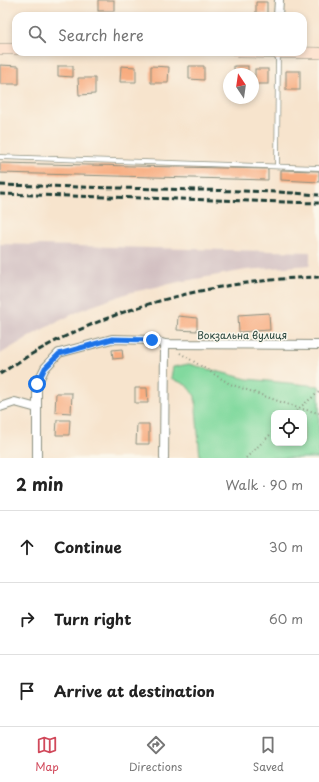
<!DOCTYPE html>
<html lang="en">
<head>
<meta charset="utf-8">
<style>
	body { margin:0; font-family:"Playpen Sans",sans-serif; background:#f6f6f6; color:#222 }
	.controls { position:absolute; right:12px; bottom:12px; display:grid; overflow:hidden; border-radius:8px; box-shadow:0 2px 6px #0003 }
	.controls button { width:36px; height:36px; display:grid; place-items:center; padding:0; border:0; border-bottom:1px solid #e0e0e0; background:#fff; color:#222; font:20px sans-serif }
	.compass { position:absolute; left:223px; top:68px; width:36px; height:36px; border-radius:50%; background:#fff; box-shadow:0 2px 6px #0003; rotate:347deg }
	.stop { position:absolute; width:12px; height:12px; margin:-9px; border:3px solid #1a73e8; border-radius:50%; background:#fff }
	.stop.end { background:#1a73e8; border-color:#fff; box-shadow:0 1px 4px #0008 }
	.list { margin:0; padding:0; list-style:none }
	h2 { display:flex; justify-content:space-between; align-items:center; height:52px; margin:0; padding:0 16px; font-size:17px }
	h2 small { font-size:13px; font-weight:400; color:#767676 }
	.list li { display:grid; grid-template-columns:26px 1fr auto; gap:12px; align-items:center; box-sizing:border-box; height:72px; padding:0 16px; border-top:1px solid #e0e0e0 }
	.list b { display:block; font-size:15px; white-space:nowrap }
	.list em { font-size:13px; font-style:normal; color:#767676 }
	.icon { flex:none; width:22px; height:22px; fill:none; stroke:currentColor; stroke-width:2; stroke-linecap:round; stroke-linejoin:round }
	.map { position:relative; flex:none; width:319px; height:458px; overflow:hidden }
	.search { position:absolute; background:#fff; box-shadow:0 2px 6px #0003; left:12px; right:12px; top:12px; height:44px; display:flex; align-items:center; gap:10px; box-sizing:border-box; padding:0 14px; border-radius:12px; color:#767676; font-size:15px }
	.sheet { height:268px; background:#fff }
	nav { display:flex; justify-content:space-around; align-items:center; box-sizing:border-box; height:56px; border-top:1px solid #e0e0e0; background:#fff; font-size:11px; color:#767676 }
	nav a { display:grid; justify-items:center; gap:2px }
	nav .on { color:#d1495b }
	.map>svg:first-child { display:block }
	.industrial { fill:#d2bfc1 }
	.green { fill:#81d99e; stroke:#508b69; fill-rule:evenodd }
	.building { fill:#f8ac7f }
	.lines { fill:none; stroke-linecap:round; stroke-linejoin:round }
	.lane-casing { stroke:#8b9080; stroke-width:5.5 }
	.street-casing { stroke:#8b9080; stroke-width:10 }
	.secondary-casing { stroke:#8b9080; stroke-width:12 }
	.path { stroke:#8b9080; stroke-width:2; stroke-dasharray:1 3; stroke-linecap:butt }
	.lane { stroke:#fff; stroke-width:4 }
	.street { stroke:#fff; stroke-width:8 }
	.secondary { stroke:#fde4d1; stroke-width:11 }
	.rail { stroke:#1f3d34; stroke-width:3; stroke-dasharray:6 3; stroke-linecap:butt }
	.route { stroke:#1a73e8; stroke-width:5 }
	.labels { text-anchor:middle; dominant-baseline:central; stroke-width:3; stroke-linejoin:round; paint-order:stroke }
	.street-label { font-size:10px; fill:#1f3d34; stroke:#fbf7ec }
</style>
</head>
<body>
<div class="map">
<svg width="319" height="458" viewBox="0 0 319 458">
	<rect width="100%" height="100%" fill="#fbf7ec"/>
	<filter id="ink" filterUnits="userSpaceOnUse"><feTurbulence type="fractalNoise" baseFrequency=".025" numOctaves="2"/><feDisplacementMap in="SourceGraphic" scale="8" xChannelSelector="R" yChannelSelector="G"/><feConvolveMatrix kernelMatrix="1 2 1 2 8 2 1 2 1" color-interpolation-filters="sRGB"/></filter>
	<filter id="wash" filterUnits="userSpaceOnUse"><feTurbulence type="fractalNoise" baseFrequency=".012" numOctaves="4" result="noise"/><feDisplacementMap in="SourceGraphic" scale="16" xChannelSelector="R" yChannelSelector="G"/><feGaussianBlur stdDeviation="0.9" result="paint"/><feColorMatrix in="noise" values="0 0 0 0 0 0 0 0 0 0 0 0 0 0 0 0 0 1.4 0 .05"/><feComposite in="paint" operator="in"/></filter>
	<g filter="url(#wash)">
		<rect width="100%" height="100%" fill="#f7e4cd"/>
		<polygon class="industrial" points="0,244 310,252 310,265 246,270 179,282 128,293 81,310 39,331 0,354"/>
		<path class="green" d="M189 364 247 379 319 386V458H200L195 396 186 385 171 378 173 367ZM274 413H304V443H274Z"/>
		<g id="blocks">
			<g class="building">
				<rect x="98" y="0" width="16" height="11"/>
				<polygon points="256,2 267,2 267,14 256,13"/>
				<polygon points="0,65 19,66 19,84 0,84"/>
				<polygon points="58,66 73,66 73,77 58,76"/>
				<polygon points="121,66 136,67 136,82 120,82"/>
				<polygon points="151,66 169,67 168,83 151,83"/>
				<polygon points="189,66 204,66 204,80 189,79"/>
				<rect x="234" y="66" width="14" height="8"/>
				<rect x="255" y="69" width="13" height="15"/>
				<rect x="286" y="71" width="14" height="19"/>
				<polygon points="78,78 95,78 95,94 79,95"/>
				<polygon points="0,163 268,169 268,180 0,173"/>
				<polygon points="281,170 319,171 319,182 281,180"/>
				<polygon points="269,313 270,330 239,332 238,315"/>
				<polygon points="178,316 197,318 197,331 177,330"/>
				<polygon points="122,349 123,358 113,359 112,350"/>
				<polygon points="135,388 147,388 148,403 135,403"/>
				<polygon points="56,393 72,393 71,413 55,412"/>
				<polygon points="57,420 70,420 69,435 56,435"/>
				<polygon points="137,424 149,424 149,444 136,444"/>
			</g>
		</g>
	</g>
	<g filter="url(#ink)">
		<use href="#blocks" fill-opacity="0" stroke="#8b9080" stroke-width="1"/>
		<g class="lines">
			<defs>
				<g id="lane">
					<polyline points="0,157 319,168"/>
					<polyline points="277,166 278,53"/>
				</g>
				<g id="street">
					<polyline points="278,16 279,0"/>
					<polyline points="0,407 15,402 37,408 37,384 45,368 59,353 112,339 152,340 165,344 319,345"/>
					<polyline points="37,408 37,458"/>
					<polyline points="164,458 165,344"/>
				</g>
				<g id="secondary">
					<polyline points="0,49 16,49"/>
					<polyline points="239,52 319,53"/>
				</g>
			</defs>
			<use href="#lane" class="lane-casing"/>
			<use href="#street" class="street-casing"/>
			<use href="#secondary" class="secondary-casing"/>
			<g class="path">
				<polyline points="180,353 230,384 298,408 319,413"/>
				<polyline points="293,413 319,392"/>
				<polyline points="246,458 274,431"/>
			</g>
			<use href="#lane" class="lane"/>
			<use href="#street" class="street"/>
			<use href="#secondary" class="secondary"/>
			<g class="rail">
				<polyline points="0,185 279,192 319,195"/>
				<polyline points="0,194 319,203"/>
				<path d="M0 374C92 311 208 280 319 277"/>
			</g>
		</g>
	</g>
	<g class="lines" filter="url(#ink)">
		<polyline class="route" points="37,384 45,368 59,354 112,339 152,340"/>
	</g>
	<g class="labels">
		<g class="street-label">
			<text x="242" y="334">Вокзальна вулиця</text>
		</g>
	</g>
</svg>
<div class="controls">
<button><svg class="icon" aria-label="locate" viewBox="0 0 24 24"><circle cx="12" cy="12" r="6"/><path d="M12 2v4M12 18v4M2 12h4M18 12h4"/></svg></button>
</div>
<svg class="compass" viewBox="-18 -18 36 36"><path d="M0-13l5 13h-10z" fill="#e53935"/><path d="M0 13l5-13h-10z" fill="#767676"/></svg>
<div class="stop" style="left:37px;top:384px"></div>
<div class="stop end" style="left:152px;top:340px"></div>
<div class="search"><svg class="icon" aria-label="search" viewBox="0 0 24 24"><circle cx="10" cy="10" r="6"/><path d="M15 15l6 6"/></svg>Search here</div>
</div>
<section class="sheet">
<h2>2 min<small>Walk · 90 m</small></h2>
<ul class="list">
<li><svg class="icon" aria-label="ahead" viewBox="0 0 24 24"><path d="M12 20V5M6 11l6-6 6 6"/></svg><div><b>Continue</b></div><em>30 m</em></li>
<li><svg class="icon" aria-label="right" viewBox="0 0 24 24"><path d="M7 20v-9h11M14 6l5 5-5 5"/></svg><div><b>Turn right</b></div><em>60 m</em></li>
<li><svg class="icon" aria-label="arrive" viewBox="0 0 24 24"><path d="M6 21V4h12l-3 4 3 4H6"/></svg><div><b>Arrive at destination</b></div></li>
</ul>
</section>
<nav>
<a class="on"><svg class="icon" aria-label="map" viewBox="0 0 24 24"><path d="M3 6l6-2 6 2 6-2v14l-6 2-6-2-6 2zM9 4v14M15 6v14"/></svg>Map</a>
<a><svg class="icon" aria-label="directions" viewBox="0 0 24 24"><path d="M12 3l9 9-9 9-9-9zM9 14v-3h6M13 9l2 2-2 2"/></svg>Directions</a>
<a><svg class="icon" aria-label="saved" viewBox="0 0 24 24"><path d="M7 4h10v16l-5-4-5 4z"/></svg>Saved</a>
</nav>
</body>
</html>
